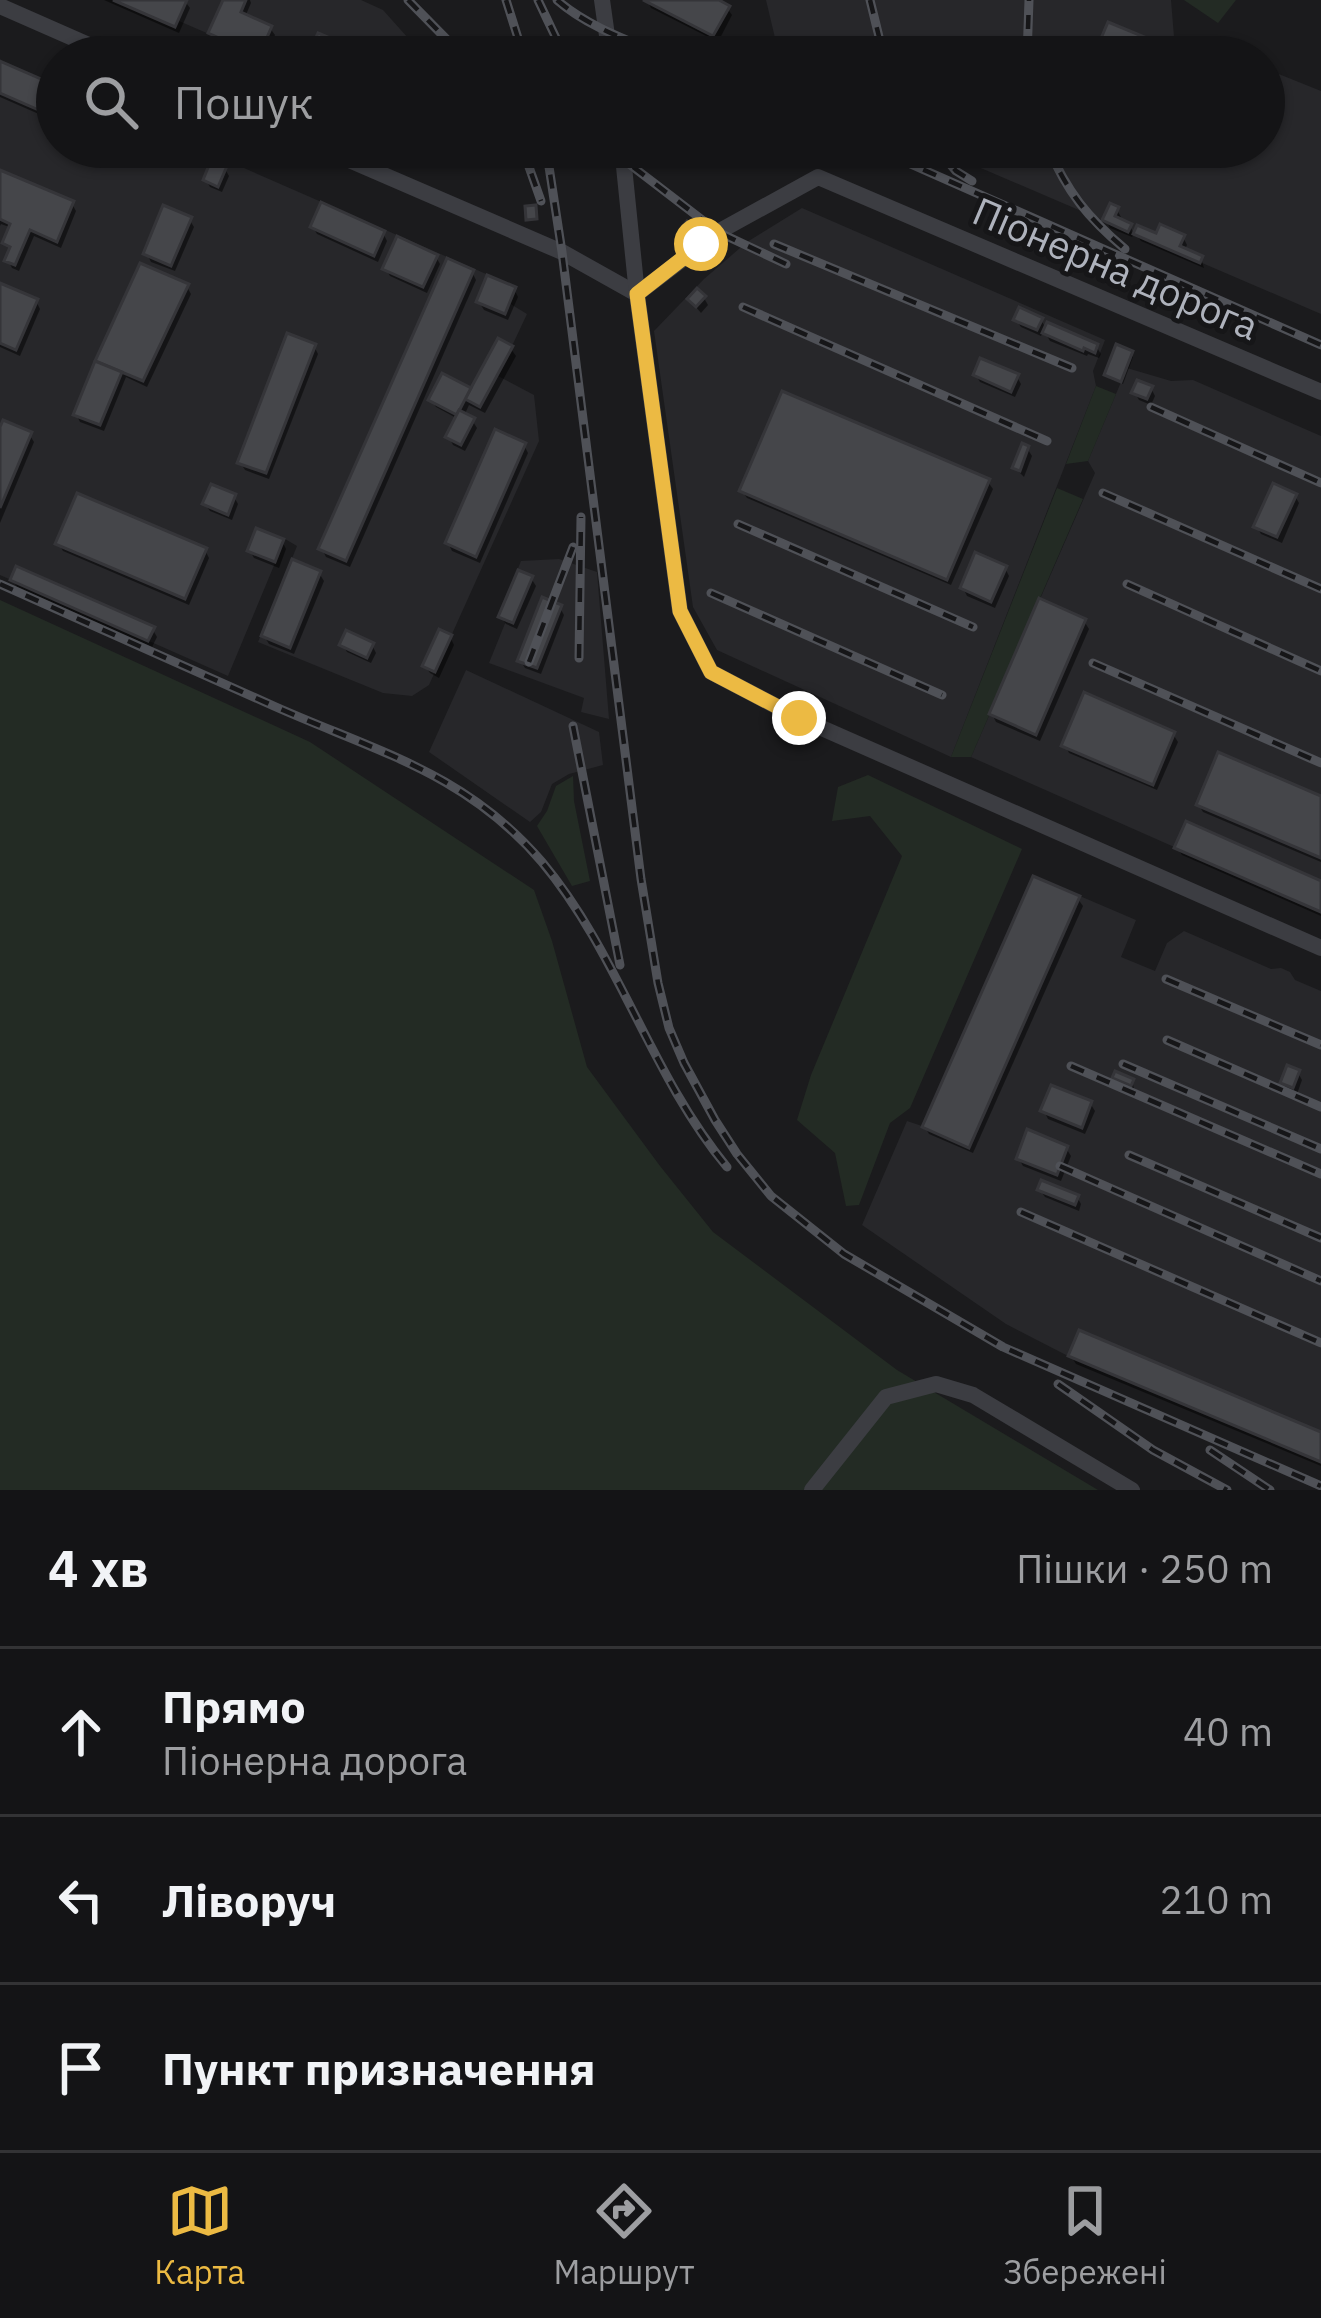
<!DOCTYPE html>
<html lang="uk">
<head>
<meta charset="utf-8">
<style>
	body { margin:0; font-family:"IBM Plex Sans",sans-serif; background:#212123; color:#f1f3f6 }
	.stop { position:absolute; width:36px; height:36px; margin:-27px; border:9px solid #ecba43; border-radius:50%; background:#fff }
	.stop.end { background:#ecba43; border-color:#fff; box-shadow:0 3px 12px #0008 }
	.list { margin:0; padding:0; list-style:none }
	h2 { display:flex; justify-content:space-between; align-items:center; height:156px; margin:0; padding:0 48px; font-size:51px }
	h2 small { font-size:39px; font-weight:400; color:#9d9ea1 }
	.list li { display:grid; grid-template-columns:78px 1fr auto; gap:36px; align-items:center; box-sizing:border-box; height:168px; padding:0 48px; border-top:3px solid #333335 }
	.list b { display:block; font-size:45px; white-space:nowrap }
	.list p { margin:0; font-size:39px; white-space:nowrap; color:#9d9ea1 }
	.list em { font-size:39px; font-style:normal; color:#9d9ea1 }
	.icon { flex:none; width:66px; height:66px; fill:none; stroke:currentColor; stroke-width:2; stroke-linecap:round; stroke-linejoin:round }
	.map { position:relative; flex:none; width:1321px; height:1490px; overflow:hidden }
	.search { position:absolute; background:#141416; box-shadow:0 3px 9px #0004; left:36px; right:36px; top:36px; height:132px; display:flex; align-items:center; gap:30px; box-sizing:border-box; padding:0 42px; border-radius:66px; color:#9d9ea1; font-size:45px }
	.sheet { height:660px; background:#141416 }
	nav { display:flex; justify-content:space-around; align-items:center; box-sizing:border-box; height:168px; border-top:3px solid #333335; background:#141416; font-size:33px; color:#9d9ea1 }
	nav a { display:grid; justify-items:center; gap:6px }
	nav .on { color:#ecba43 }
	.map>svg:first-child { display:block }
	.built { fill:#27272a }
	.green { fill:#232b24 }
	.shadow { fill:#0007 }
	.building { fill:#45464a; stroke:#353539; stroke-width:3 }
	.lines { fill:none; stroke-linecap:round; stroke-linejoin:round }
	.minor { stroke:#3c3d42; stroke-width:16 }
	.rail-casing { stroke:#4f5157; stroke-width:9 }
	.rail { stroke:#161618; stroke-width:4.5; stroke-dasharray:14; stroke-linecap:butt }
	.route { stroke:#ecba43; stroke-width:15 }
	.labels { text-anchor:middle; dominant-baseline:central; stroke-width:10; stroke-linejoin:round; paint-order:stroke }
	.street-label { font-size:39px; fill:#aeb2bc; stroke:#161618 }
</style>
</head>
<body>
<div class="map">
<svg width="1321" height="1490" viewBox="0 0 1321 1490">
	<rect width="100%" height="100%" fill="#1b1b1d"/>
	<g class="built">
		<polygon points="113,0 361,0 383,10 425,57 262,57 179,21 175,27"/>
		<polygon points="766,0 1171,0 1175,49 1211,57 788,57 776,42"/>
		<polygon points="0,61 57,86 57,147 196,147 516,287 509,303 527,314 498,376 534,395 539,441 429,685 412,696 383,693 258,642 297,546 285,539 228,676 0,575"/>
		<polygon points="1264,68 1321,91 1321,314 932,147 1264,147"/>
		<polygon points="802,208 1105,340 1093,371 1096,386 951,757 717,650 693,607 654,331 704,279 747,242"/>
		<polygon points="1116,344 1133,351 1127,368 1171,381 1193,380 1321,436 1321,912 971,757 1095,473 1088,461 1121,382 1104,375"/>
		<polygon points="559,559 597,572 609,719 581,712 584,698 489,663 506,621 498,617 521,561"/>
		<polygon points="466,670 599,732 603,765 569,774 552,784 541,812 530,822 429,752"/>
		<polygon points="1033,876 1136,920 1121,957 1155,971 1167,943 1184,931 1271,969 1281,968 1290,972 1295,980 1321,991 1321,1462 1068,1356 1006,1324 862,1225 907,1121 922,1126"/>
	</g>
	<g class="green">
		<polygon points="1184,0 1236,0 1218,23"/>
		<polygon points="1096,386 1116,394 1088,461 1066,464"/>
		<polygon points="1057,488 1083,499 971,757 951,757"/>
		<polygon points="0,600 310,742 534,890 552,941 587,1067 660,1166 713,1232 897,1370 1098,1490 0,1490"/>
		<polygon points="868,775 1022,849 910,1108 890,1123 859,1205 846,1206 835,1153 797,1120 811,1075 902,856 870,816 832,821 838,787"/>
		<polygon points="573,776 574,801 590,881 572,886 537,826 547,811 556,786"/>
	</g>
	<g class="shadow">
		<polygon points="104,0 184,0 190,8 179,33"/>
		<polygon points="226,0 250,0 251,3 245,17 270,28 275,35 265,57 253,57 216,41 211,33"/>
		<polygon points="647,0 712,0 727,8 732,15 718,42 651,8"/>
		<polygon points="1145,40 1149,48 1145,57 1096,57"/>
		<polygon points="0,65 57,89 57,122 0,97"/>
		<polygon points="225,169 229,176 222,192 210,187 206,180"/>
		<polygon points="0,173 72,204 76,211 61,248 34,236 19,271 12,268 8,260 11,252 5,243 12,228 1,224 0,226"/>
		<polygon points="1117,210 1121,217 1119,222 1130,226 1134,234 1132,237 1110,228 1106,220"/>
		<polygon points="189,219 194,227 175,271 151,262 147,254"/>
		<polygon points="313,227 383,233 387,241 378,262 317,234"/>
		<polygon points="1136,234 1183,237 1187,245 1184,251 1201,258 1204,268 1141,241"/>
		<polygon points="436,257 440,264 427,293 390,276 386,269"/>
		<polygon points="472,272 476,280 350,567 326,557 322,549"/>
		<polygon points="0,286 36,301 40,309 20,356 0,347"/>
		<polygon points="187,287 191,294 147,387 126,377 104,431 80,422 76,414"/>
		<polygon points="514,289 518,297 508,320 484,310 479,302"/>
		<polygon points="704,298 708,305 701,313 690,300"/>
		<polygon points="1016,320 1041,320 1047,330 1096,346 1101,354 1099,358 1088,354 1087,356 1050,341 1044,331 1041,336 1021,327"/>
		<polygon points="314,346 318,354 269,479 245,470 240,462"/>
		<polygon points="511,349 516,356 485,413 469,405 464,416 472,420 477,428 465,451 453,445 449,437 458,419 436,407 431,400 472,392"/>
		<polygon points="1131,353 1133,357 1123,384 1110,379 1107,375"/>
		<polygon points="976,375 1017,377 1021,384 1015,397 980,382"/>
		<polygon points="1151,388 1155,396 1151,405 1139,400 1135,393"/>
		<polygon points="29,434 34,442 0,523 0,435"/>
		<polygon points="524,445 528,453 480,563 452,551 448,543"/>
		<polygon points="1027,448 1032,456 1024,477 1015,468"/>
		<polygon points="988,482 993,489 951,585 747,498 742,491"/>
		<polygon points="1295,496 1299,503 1282,543 1261,534 1257,527"/>
		<polygon points="234,497 238,504 232,520 210,511 205,504"/>
		<polygon points="282,541 286,549 279,568 254,558 250,551"/>
		<polygon points="59,544 205,550 209,558 189,605 63,551"/>
		<polygon points="1005,568 1009,576 995,608 967,596 963,588"/>
		<polygon points="319,573 324,581 294,654 269,644 264,636"/>
		<polygon points="531,578 536,586 517,629 506,624 501,617"/>
		<polygon points="13,580 153,630 157,637 152,647 17,587"/>
		<polygon points="560,608 564,615 541,674 525,668 520,660"/>
		<polygon points="1084,621 1089,629 1040,741 996,722 992,714"/>
		<polygon points="450,637 454,645 439,678 430,673 425,666"/>
		<polygon points="343,645 372,645 376,653 371,663 347,652"/>
		<polygon points="1173,734 1178,742 1157,790 1069,753 1065,745"/>
		<polygon points="1321,799 1321,862 1203,812 1199,805"/>
		<polygon points="1177,847 1321,884 1321,916 1182,855"/>
		<polygon points="1078,899 1083,906 973,1153 929,1134 925,1127"/>
		<polygon points="1298,1073 1302,1080 1297,1094 1287,1090 1283,1083"/>
		<polygon points="1116,1078 1132,1081 1135,1092 1120,1085"/>
		<polygon points="1090,1103 1095,1111 1085,1134 1048,1119 1044,1111"/>
		<polygon points="1066,1148 1071,1156 1061,1181 1023,1166 1019,1159"/>
		<polygon points="1040,1190 1077,1197 1081,1204 1079,1211 1045,1197"/>
		<polygon points="1071,1356 1321,1435 1321,1466 1076,1364"/>
	</g>
	<g class="building">
		<polygon points="113,0 187,0 175,27"/>
		<polygon points="223,0 246,0 241,12 272,26 259,56 208,33"/>
		<polygon points="643,0 719,0 730,6 713,36"/>
		<polygon points="1108,22 1147,38 1139,57 1093,57"/>
		<polygon points="318,33 374,57 307,57"/>
		<polygon points="0,61 57,86 57,118 0,93"/>
		<polygon points="211,160 227,166 218,187 203,180"/>
		<polygon points="0,170 74,201 57,242 30,230 15,265 4,261 10,247 2,243 10,224 0,219"/>
		<polygon points="321,202 385,231 374,256 310,227"/>
		<polygon points="1110,203 1119,207 1115,216 1132,224 1128,232 1102,220"/>
		<polygon points="163,205 192,217 171,266 143,254"/>
		<polygon points="536,205 537,219 526,220 525,206"/>
		<polygon points="687,221 698,229 692,237 681,229"/>
		<polygon points="1160,224 1185,235 1180,246 1203,256 1200,263 1133,234 1137,225 1156,233"/>
		<polygon points="397,236 438,255 423,287 382,269"/>
		<polygon points="447,258 474,270 346,561 318,549"/>
		<polygon points="140,263 189,284 143,381 95,361"/>
		<polygon points="487,275 516,287 505,314 476,302"/>
		<polygon points="0,283 38,299 16,350 0,343"/>
		<polygon points="697,288 706,296 696,307 687,299"/>
		<polygon points="1019,307 1043,318 1037,330 1013,320"/>
		<polygon points="1047,322 1098,344 1095,353 1084,348 1083,351 1042,333"/>
		<polygon points="287,333 316,344 266,473 237,463"/>
		<polygon points="498,338 513,346 480,407 465,399"/>
		<polygon points="1116,344 1133,351 1121,382 1104,375"/>
		<polygon points="980,358 1019,374 1011,392 973,375"/>
		<polygon points="95,361 122,372 100,425 73,415"/>
		<polygon points="442,373 471,388 457,415 428,400"/>
		<polygon points="1137,380 1153,386 1147,399 1131,393"/>
		<polygon points="782,391 990,479 947,580 739,491"/>
		<polygon points="459,410 475,418 461,445 445,437"/>
		<polygon points="3,420 32,432 0,508 0,427"/>
		<polygon points="495,429 526,443 476,557 445,543"/>
		<polygon points="1022,443 1029,446 1020,471 1012,468"/>
		<polygon points="1273,483 1297,494 1277,537 1253,527"/>
		<polygon points="211,484 236,494 228,515 202,504"/>
		<polygon points="77,493 207,548 185,599 55,544"/>
		<polygon points="256,528 284,539 275,562 247,551"/>
		<polygon points="975,552 1007,566 991,602 960,588"/>
		<polygon points="292,559 321,571 290,648 261,636"/>
		<polygon points="16,566 155,627 148,641 10,580"/>
		<polygon points="518,570 533,576 513,623 498,617"/>
		<polygon points="542,597 562,605 537,668 517,661"/>
		<polygon points="1039,598 1086,619 1036,735 989,714"/>
		<polygon points="439,629 452,635 435,672 422,666"/>
		<polygon points="346,630 374,643 367,658 339,645"/>
		<polygon points="1084,692 1175,732 1153,785 1061,746"/>
		<polygon points="1218,752 1321,796 1321,858 1196,805"/>
		<polygon points="1186,821 1321,881 1321,912 1174,848"/>
		<polygon points="1033,876 1080,896 969,1148 922,1127"/>
		<polygon points="1287,1065 1300,1070 1293,1088 1280,1083"/>
		<polygon points="1115,1071 1134,1079 1131,1086 1112,1078"/>
		<polygon points="1051,1085 1092,1101 1082,1128 1040,1111"/>
		<polygon points="1027,1129 1068,1146 1057,1175 1016,1159"/>
		<polygon points="1041,1180 1079,1195 1075,1205 1037,1190"/>
		<polygon points="1079,1330 1321,1432 1321,1462 1068,1356"/>
	</g>
	<g class="lines">
		<g class="minor">
			<polyline points="602,0 610,57"/>
			<polyline points="0,6 116,57"/>
			<polyline points="319,147 562,252 637,294 680,611 711,672 799,718 1321,948"/>
			<polyline points="622,147 637,294"/>
			<polyline points="637,294 718,232 818,177 1321,392"/>
			<polyline points="812,1490 886,1397 936,1384 973,1395 1132,1490"/>
		</g>
		<defs>
			<g id="rail">
				<polyline points="408,0 464,57"/>
				<polyline points="506,0 524,57"/>
				<polyline points="538,0 565,57"/>
				<path d="M557 0C588 27 630 41 668 57"/>
				<polyline points="870,0 884,57"/>
				<polyline points="1027,57 1029,0"/>
				<polyline points="522,147 541,201"/>
				<polyline points="546,147 562,252 641,879 658,983 669,1028 684,1063 715,1120 737,1154 771,1196 844,1254 1003,1347 1321,1486"/>
				<polyline points="614,147 624,160 718,232 786,264"/>
				<polyline points="872,147 1321,345"/>
				<polyline points="936,147 956,171 972,181"/>
				<path d="M1048 147C1067 192 1088 218 1125 249"/>
				<polyline points="774,244 1072,368"/>
				<polyline points="743,307 1047,441"/>
				<polyline points="1151,407 1321,483"/>
				<polyline points="1103,493 1321,589"/>
				<polyline points="738,524 973,627"/>
				<path d="M0 584C92 625 184 666 276 707 378 752 466 773 542 862 619 954 650 1074 727 1167"/>
				<polyline points="1127,584 1321,671"/>
				<polyline points="711,593 942,695"/>
				<polyline points="579,658 581,517"/>
				<polyline points="529,662 573,547"/>
				<polyline points="1093,663 1321,763"/>
				<polyline points="573,726 620,965"/>
				<polyline points="1166,979 1321,1045"/>
				<polyline points="1167,1040 1321,1107"/>
				<polyline points="1123,1064 1321,1149"/>
				<polyline points="1071,1066 1321,1174"/>
				<polyline points="1129,1155 1321,1238"/>
				<polyline points="1060,1166 1321,1281"/>
				<polyline points="1021,1212 1321,1343"/>
				<polyline points="1058,1384 1153,1450 1227,1490"/>
				<polyline points="1210,1450 1270,1490"/>
			</g>
		</defs>
		<use href="#rail" class="rail-casing"/>
		<use href="#rail" class="rail"/>
	</g>
	<g class="lines">
		<polyline class="route" points="701,244 637,294 680,611 711,672 799,718"/>
	</g>
	<g class="labels">
		<g class="street-label">
			<text transform="translate(1116 268) rotate(23)">Піонерна дорога</text>
		</g>
	</g>
</svg>
<div class="stop" style="left:701px;top:244px"></div>
<div class="stop end" style="left:799px;top:718px"></div>
<div class="search"><svg class="icon" aria-label="search" viewBox="0 0 24 24"><circle cx="10" cy="10" r="6"/><path d="M15 15l6 6"/></svg>Пошук</div>
</div>
<section class="sheet">
<h2>4 хв<small>Пішки · 250 m</small></h2>
<ul class="list">
<li><svg class="icon" aria-label="ahead" viewBox="0 0 24 24"><path d="M12 20V5M6 11l6-6 6 6"/></svg><div><b>Прямо</b><p>Піонерна дорога</p></div><em>40 m</em></li>
<li><svg class="icon" aria-label="left" viewBox="0 0 24 24"><path d="M17 20v-9H6M10 6l-5 5 5 5"/></svg><div><b>Ліворуч</b></div><em>210 m</em></li>
<li><svg class="icon" aria-label="arrive" viewBox="0 0 24 24"><path d="M6 21V4h12l-3 4 3 4H6"/></svg><div><b>Пункт призначення</b></div></li>
</ul>
</section>
<nav>
<a class="on"><svg class="icon" aria-label="map" viewBox="0 0 24 24"><path d="M3 6l6-2 6 2 6-2v14l-6 2-6-2-6 2zM9 4v14M15 6v14"/></svg>Карта</a>
<a><svg class="icon" aria-label="directions" viewBox="0 0 24 24"><path d="M12 3l9 9-9 9-9-9zM9 14v-3h6M13 9l2 2-2 2"/></svg>Маршрут</a>
<a><svg class="icon" aria-label="saved" viewBox="0 0 24 24"><path d="M7 4h10v16l-5-4-5 4z"/></svg>Збережені</a>
</nav>
</body>
</html>
